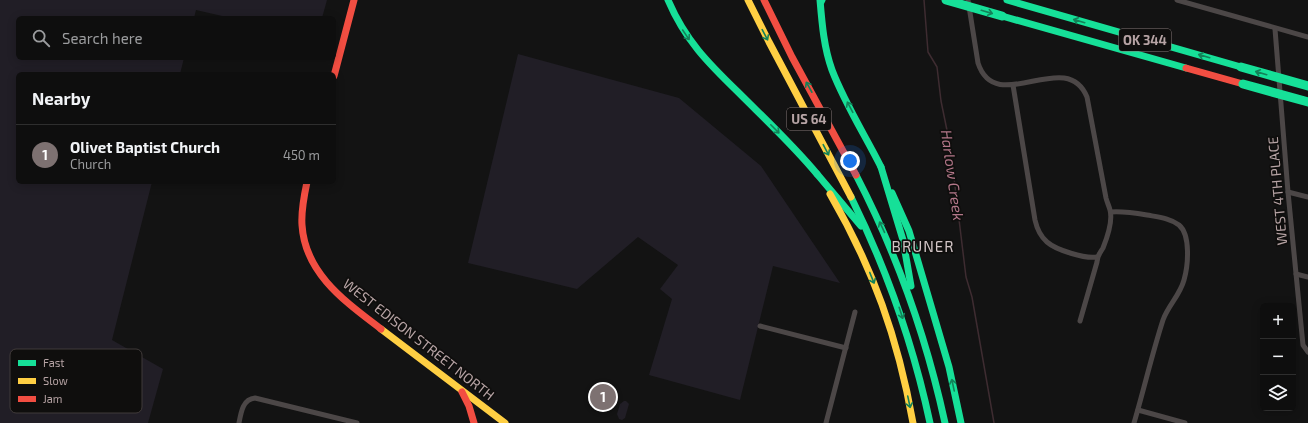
<!DOCTYPE html>
<html lang="en">
<head>
<meta charset="utf-8">
<style>
	body { margin:0; font-family:"Exo 2",sans-serif; background:#1c1c1c; color:#f1f3f6 }
	.controls { position:absolute; right:12px; bottom:12px; display:grid; overflow:hidden; border-radius:6px; box-shadow:0 2px 10px #0003 }
	.controls button { width:36px; height:36px; display:grid; place-items:center; padding:0; border:0; border-bottom:1px solid #2e2e2e; background:#0e0e0e; color:#f1f3f6; font:20px sans-serif }
	.you { position:absolute; left:850px; top:161px; width:14px; height:14px; margin:-10px; border:3px solid #fff; border-radius:50%; background:#1a73e8; box-shadow:0 0 0 6px #1a73e833 }
	.badge { display:grid; place-items:center; width:26px; height:26px; border-radius:50%; background:#7d7171; color:#fff; font-size:13px; font-weight:700 }
	.pin { position:absolute; translate:-50% -50%; border:2px solid #fff; box-shadow:0 1px 4px #0006 }
	.list { margin:0; padding:0; list-style:none }
	h2 { display:flex; justify-content:space-between; align-items:center; height:52px; margin:0; padding:0 16px; font-size:17px }
	h2 small { font-size:13px; font-weight:400; color:#9b9c9e }
	.list li { display:grid; grid-template-columns:26px 1fr auto; gap:12px; align-items:center; box-sizing:border-box; height:60px; padding:0 16px; border-top:1px solid #2e2e2e }
	.list b { display:block; font-size:15px; white-space:nowrap }
	.list p { margin:0; font-size:13px; white-space:nowrap; color:#9b9c9e }
	.list em { font-size:13px; font-style:normal; color:#9b9c9e }
	.icon { flex:none; width:22px; height:22px; fill:none; stroke:currentColor; stroke-width:2; stroke-linecap:round; stroke-linejoin:round }
	.map { position:relative; flex:none; width:1308px; height:423px; overflow:hidden }
	.search { position:absolute; background:#0e0e0e; box-shadow:0 2px 10px #0003; left:16px; top:16px; width:320px; height:44px; display:flex; align-items:center; gap:10px; box-sizing:border-box; padding:0 14px; border-radius:6px; color:#9b9c9e; font-size:15px }
	.panel { position:absolute; background:#0e0e0e; box-shadow:0 2px 10px #0003; left:16px; top:72px; width:320px; height:112px; border-radius:6px }
	.map>svg:first-child { display:block }
	.green { fill:#211e26 }
	.lines { fill:none; stroke-linecap:round; stroke-linejoin:round }
	.stream { stroke:#3e2c31; stroke-width:1.5 }
	.street { stroke:#4c4747; stroke-width:5 }
	.fast { stroke:#16e098; stroke-width:7 }
	.slow { stroke:#ffcf43; stroke-width:7 }
	.jam { stroke:#f24e42; stroke-width:7 }
	.fast-bridge { stroke:#16e098; stroke-width:9 }
	.oneway { stroke:#138259 }
	.labels { text-anchor:middle; dominant-baseline:central; stroke-width:3.5; stroke-linejoin:round; paint-order:stroke }
	.shield { fill:#0f0e0d; stroke:#847677; stroke-width:1 }
	.shield-label { font-size:13px; font-weight:bold; fill:#b6a3a4 }
	.street-label { font-size:14px; fill:#b6a3a4; stroke:#0f0e0d }
	.water-label { font-size:15px; font-style:italic; fill:#b37789; stroke:#0f0e0d }
	.neighbourhood-label { font-size:15px; letter-spacing:1px; fill:#d1c4c5; stroke:#0f0e0d }
	.key { fill:#0f0e0d; stroke:#413b3a; stroke-width:1 }
	.key-label { font-size:11px; fill:#b6a3a4 }
</style>
</head>
<body>
<div class="map">
<svg width="1308" height="423" viewBox="0 0 1308 423">
	<rect width="100%" height="100%" fill="#131313"/>
	<g class="green">
		<polygon points="0,0 327,0 322,18 231,18 196,10 194,18 18,18 18,58 184,58 180,74 18,74 18,182 152,182 112,340 163,369 148,423 0,423"/>
		<polygon points="518,54 679,98 761,166 840,283 773,266 740,400 649,375 672,299 660,289 678,265 638,237 577,289 468,263"/>
		<polygon points="624,401 626,401 629,404 625,418 622,420 619,419 617,414 620,404"/>
	</g>
	<g class="lines">
		<polyline class="stream" points="924,0 928,52 937,67 941,101 950,145 966,277 972,297 994,423"/>
		<g class="street">
			<path d="M968 0 978 63C996 118 1066 46 1087 97L1106 198C1107 202 1109 206 1110 210 1113 221 1107 238 1103 248 1100 253 1097 256 1097 262L1080 321"/>
			<polyline points="1177,0 1308,37"/>
			<polyline points="1275,29 1288,192 1303,345 1308,352"/>
			<path d="M1013 85 1035 220C1037 229 1040 236 1047 242 1056 250 1085 259 1097 257"/>
			<polyline points="1288,192 1308,197"/>
			<path d="M1111 212C1123 211 1135 213 1147 215 1158 217 1170 218 1179 225 1191 235 1188 266 1184 280 1180 295 1168 306 1163 320 1152 354 1144 389 1134 423"/>
			<polyline points="1296,274 1308,277"/>
			<polyline points="760,326 846,348"/>
			<polyline points="1138,410 1185,423"/>
			<path d="M239 423C241 412 243 399 255 398L357 423"/>
			<polyline points="826,423 855,312"/>
		</g>
		<g class="fast">
			<path d="M668 0C685 40 708 63 738 92 765 119 793 145 817 174"/>
			<path d="M820 0C822 24 824 48 832 70 845 104 865 135 881 167"/>
			<polyline points="1007,0 1241,67"/>
			<polyline points="821,2 822,0"/>
			<polyline points="1002,16 1186,68"/>
			<polyline points="881,167 903,240 911,286"/>
			<polyline points="817,174 861,226"/>
			<path d="M856 175C897 254 926 336 945 423"/>
			<polyline points="892,193 909,231 949,367 961,423"/>
			<path d="M851 197C887 270 913 343 930 423"/>
		</g>
		<g class="slow">
			<polyline points="748,0 769,42 851,197"/>
			<path d="M830 194C873 268 898 338 913 423"/>
			<polyline points="381,329 505,423"/>
		</g>
		<g class="jam">
			<polyline points="764,0 792,57 856,175"/>
			<polyline points="1186,68 1243,84"/>
			<polyline points="334,76 354,0"/>
			<path d="M307 182C304 196 301 211 302 225 305 274 346 302 381 329"/>
			<polyline points="462,392 469,406 474,423"/>
		</g>
		<g class="fast-bridge">
			<polyline points="946,0 1002,16"/>
			<polyline points="1241,67 1308,86"/>
			<polyline points="1243,84 1308,102"/>
		</g>
	</g>
	<defs><path id="oneway-shaft" d="M-6 0H5M1.5-3L5.5 0L1.5 3" fill="none" stroke-width="1.6" stroke-linecap="round" stroke-linejoin="round"/></defs>
	<g class="oneway">
		<use href="#oneway-shaft" transform="translate(987 12) rotate(16)"/>
		<use href="#oneway-shaft" transform="translate(1079 21) rotate(-164)"/>
		<use href="#oneway-shaft" transform="translate(686 35) rotate(56)"/>
		<use href="#oneway-shaft" transform="translate(765 35) rotate(62)"/>
		<use href="#oneway-shaft" transform="translate(1204 56) rotate(-164)"/>
		<use href="#oneway-shaft" transform="translate(1261 73) rotate(-164)"/>
		<use href="#oneway-shaft" transform="translate(809 87) rotate(-119)"/>
		<use href="#oneway-shaft" transform="translate(850 107) rotate(-118)"/>
		<use href="#oneway-shaft" transform="translate(775 129) rotate(45)"/>
		<use href="#oneway-shaft" transform="translate(826 150) rotate(62)"/>
		<use href="#oneway-shaft" transform="translate(882 227) rotate(-115)"/>
		<use href="#oneway-shaft" transform="translate(872 278) rotate(68)"/>
		<use href="#oneway-shaft" transform="translate(901 313) rotate(72)"/>
		<use href="#oneway-shaft" transform="translate(953 385) rotate(-102)"/>
		<use href="#oneway-shaft" transform="translate(909 402) rotate(78)"/>
	</g>
	<g class="labels">
		<g class="shield">
			<rect x="1119" y="29" width="52" height="22" rx="3"/>
			<rect x="787" y="108" width="44" height="22" rx="3"/>
		</g>
		<g class="shield-label">
			<text x="1145" y="40">OK 344</text>
			<text x="809" y="119">US 64</text>
		</g>
		<g class="street-label">
			<text transform="translate(1277 191) rotate(-95)">WEST 4TH PLACE</text>
			<text transform="translate(419 339) rotate(38)">WEST EDISON STREET NORTH</text>
		</g>
		<g class="water-label">
			<text transform="translate(953 175) rotate(82)">Harlow Creek</text>
		</g>
		<g class="neighbourhood-label">
			<text x="923" y="246">BRUNER</text>
		</g>
	</g>
	<rect x="10" y="349" width="132" height="64" rx="6" class="key"/>
	<rect x="18" y="360" width="18" height="6" fill="#16e098"/>
	<rect x="18" y="378" width="18" height="6" fill="#ffcf43"/>
	<rect x="18" y="396" width="18" height="6" fill="#f24e42"/>
	<g class="key-label">
		<text x="43" y="367">Fast</text>
		<text x="43" y="385">Slow</text>
		<text x="43" y="403">Jam</text>
	</g>
</svg>
<div class="controls">
<button>+</button>
<button>−</button>
<button><svg class="icon" aria-label="layers" viewBox="0 0 24 24"><path d="M12 4l9 5-9 5-9-5zM3 14l9 5 9-5"/></svg></button>
</div>
<div class="you"></div>
<div class="pin badge" style="left:603px;top:397px">1</div>
<div class="search"><svg class="icon" aria-label="search" viewBox="0 0 24 24"><circle cx="10" cy="10" r="6"/><path d="M15 15l6 6"/></svg>Search here</div>
<section class="panel">
<h2>Nearby<small></small></h2>
<ul class="list">
<li><span class="badge">1</span><div><b>Olivet Baptist Church</b><p>Church</p></div><em>450 m</em></li>
</ul>
</section>
</div>
</body>
</html>
